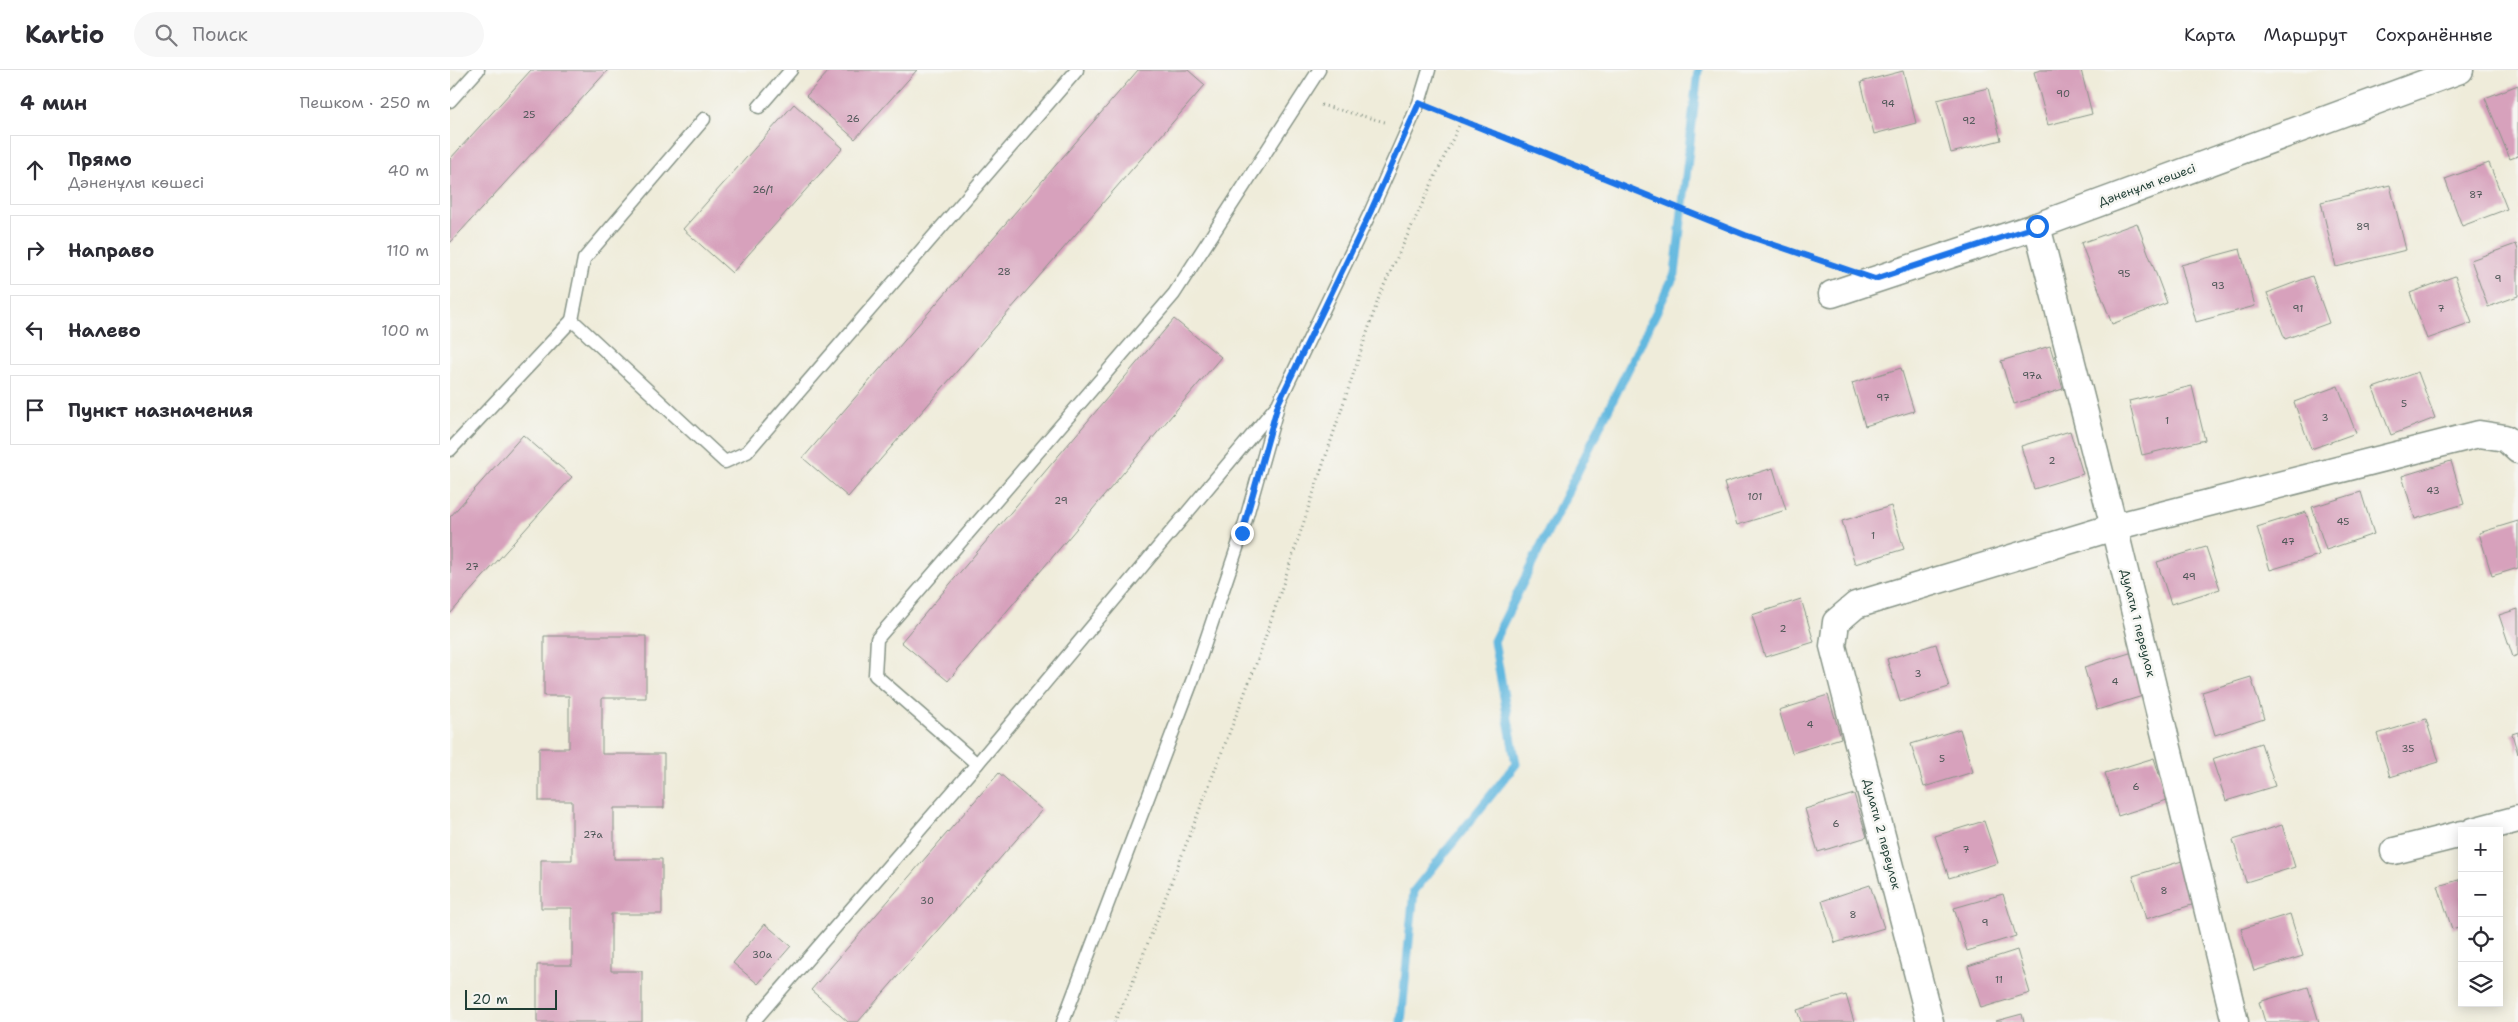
<!DOCTYPE html>
<html lang="ru">
<head>
<meta charset="utf-8">
<style>
	body { margin:0; font-family:"Shantell Sans",sans-serif; background:#f7f7f7; color:#2b2b33 }
	.controls { position:absolute; right:15px; bottom:15px; display:grid; overflow:hidden; border-radius:0px; box-shadow:0 2px 12px #0003 }
	.controls button { width:45px; height:45px; display:grid; place-items:center; padding:0; border:0; border-bottom:1px solid #e1e1e2; background:#fff; color:#2b2b33; font:25px sans-serif }
	.scale { position:absolute; left:15px; bottom:12px; width:92px; box-sizing:border-box; padding-left:5px; border:2px solid #1f3d34; border-top:0; font-size:14px; line-height:18px; white-space:nowrap; color:#1f3d34; -webkit-text-stroke:4px #f6f6f2; paint-order:stroke }
	.stop { position:absolute; width:15px; height:15px; margin:-11px; border:4px solid #1a73e8; border-radius:50%; background:#fff }
	.stop.end { background:#1a73e8; border-color:#fff; box-shadow:0 1px 5px #0008 }
	.list { margin:0; padding:0; list-style:none }
	h2 { display:flex; justify-content:space-between; align-items:center; height:65px; margin:0; padding:0 20px; font-size:21px }
	h2 small { font-size:16px; font-weight:400; color:#7c7c81 }
	.list li { display:grid; grid-template-columns:32px 1fr auto; gap:15px; align-items:center; box-sizing:border-box; height:70px; margin:0 10px 10px; padding:0 10px; border:1px solid #e1e1e2; border-radius:0px }
	.list b { display:block; font-size:19px; white-space:nowrap }
	.list p { margin:0; font-size:16px; white-space:nowrap; color:#7c7c81 }
	.list em { font-size:16px; font-style:normal; color:#7c7c81 }
	.icon { flex:none; width:28px; height:28px; fill:none; stroke:currentColor; stroke-width:2; stroke-linecap:round; stroke-linejoin:round }
	.map { position:relative; flex:none; width:2068px; height:952px; overflow:hidden }
	header { display:flex; align-items:center; gap:30px; box-sizing:border-box; height:70px; padding:0 25px; background:#fff; border-bottom:1px solid #e1e1e2 }
	header strong { font-size:24px }
	nav { display:flex; gap:28px; margin-inline-start:auto; font-size:18px }
	.search { width:350px; height:45px; background:#f7f7f7; display:flex; align-items:center; gap:12px; box-sizing:border-box; padding:0 18px; border-radius:28px; color:#7c7c81; font-size:19px }
	main { display:flex }
	aside { flex:1; background:#fff }
	.map>svg:first-child { display:block }
	.lines { fill:none; stroke-linecap:round; stroke-linejoin:round }
	.stream { stroke:#62b8df; stroke-width:9 }
	.building { fill:#d7a1bc }
	.lane-casing { stroke:#879487; stroke-width:15 }
	.street-casing { stroke:#879487; stroke-width:29 }
	.path { stroke:#879487; stroke-width:3; stroke-dasharray:1 4; stroke-linecap:butt }
	.lane { stroke:#fff; stroke-width:12 }
	.street { stroke:#fff; stroke-width:26 }
	.route { stroke:#1a73e8; stroke-width:6 }
	.labels { text-anchor:middle; dominant-baseline:central; stroke-width:5; stroke-linejoin:round; paint-order:stroke }
	.number-label { font-size:10px; fill:#4d5656 }
	.street-label { font-size:12px; fill:#1f3d34; stroke:#f6f6f2 }
</style>
</head>
<body>
<header>
<strong>Kartio</strong>
<div class="search"><svg class="icon" aria-label="search" viewBox="0 0 24 24"><circle cx="10" cy="10" r="6"/><path d="M15 15l6 6"/></svg>Поиск</div>
<nav><a>Карта</a><a>Маршрут</a><a>Сохранённые</a></nav>
</header>
<main>
<aside>
<h2>4 мин<small>Пешком · 250 m</small></h2>
<ul class="list">
<li><svg class="icon" aria-label="ahead" viewBox="0 0 24 24"><path d="M12 20V5M6 11l6-6 6 6"/></svg><div><b>Прямо</b><p>Дәненұлы көшесі</p></div><em>40 m</em></li>
<li><svg class="icon" aria-label="right" viewBox="0 0 24 24"><path d="M7 20v-9h11M14 6l5 5-5 5"/></svg><div><b>Направо</b></div><em>110 m</em></li>
<li><svg class="icon" aria-label="left" viewBox="0 0 24 24"><path d="M17 20v-9H6M10 6l-5 5 5 5"/></svg><div><b>Налево</b></div><em>100 m</em></li>
<li><svg class="icon" aria-label="arrive" viewBox="0 0 24 24"><path d="M6 21V4h12l-3 4 3 4H6"/></svg><div><b>Пункт назначения</b></div></li>
</ul>
</aside>
<div class="map">
<svg width="2068" height="952" viewBox="0 0 2068 952">
	<rect width="100%" height="100%" fill="#f6f6f2"/>
	<filter id="ink" filterUnits="userSpaceOnUse"><feTurbulence type="fractalNoise" baseFrequency=".02" numOctaves="2"/><feDisplacementMap in="SourceGraphic" scale="10" xChannelSelector="R" yChannelSelector="G"/><feConvolveMatrix kernelMatrix="1 2 1 2 8 2 1 2 1" color-interpolation-filters="sRGB"/></filter>
	<filter id="wash" filterUnits="userSpaceOnUse"><feTurbulence type="fractalNoise" baseFrequency=".0096" numOctaves="4" result="noise"/><feDisplacementMap in="SourceGraphic" scale="20" xChannelSelector="R" yChannelSelector="G"/><feGaussianBlur stdDeviation="1.12" result="paint"/><feColorMatrix in="noise" values="0 0 0 0 0 0 0 0 0 0 0 0 0 0 0 0 0 1.4 0 .05"/><feComposite in="paint" operator="in"/></filter>
	<g filter="url(#wash)">
		<rect width="100%" height="100%" fill="#efecda"/>
		<g class="lines">
			<polyline class="stream" points="951,952 964,821 1066,694 1044,571 1225,204 1248,0"/>
		</g>
		<g id="blocks">
			<g class="building">
				<polygon points="81,0 158,0 0,173 0,89"/>
				<polygon points="380,0 467,0 405,69 356,26"/>
				<polygon points="688,0 738,0 755,15 398,427 353,388"/>
				<polygon points="1591,0 1631,0 1642,44 1598,55 1584,2"/>
				<polygon points="1453,1 1466,53 1424,64 1411,12"/>
				<polygon points="2068,15 2068,86 2060,89 2035,28"/>
				<polygon points="1538,18 1551,70 1501,83 1487,30"/>
				<polygon points="344,34 393,78 282,203 233,159"/>
				<polygon points="2039,93 2057,139 2012,156 1995,109"/>
				<polygon points="1940,115 1956,180 1886,197 1871,132"/>
				<polygon points="1687,153 1717,233 1662,254 1631,173"/>
				<polygon points="2066,174 2068,180 2068,226 2038,237 2021,190"/>
				<polygon points="1790,179 1805,236 1746,252 1731,195"/>
				<polygon points="1862,206 1879,253 1835,269 1817,223"/>
				<polygon points="2005,206 2022,253 1977,269 1960,223"/>
				<polygon points="724,249 771,287 498,611 451,572"/>
				<polygon points="1600,276 1613,319 1564,334 1551,291"/>
				<polygon points="1451,298 1464,341 1415,356 1402,313"/>
				<polygon points="1968,302 1985,348 1941,365 1923,318"/>
				<polygon points="1742,316 1755,370 1692,385 1679,331"/>
				<polygon points="1888,316 1906,363 1861,379 1844,332"/>
				<polygon points="1620,361 1633,404 1584,419 1571,376"/>
				<polygon points="73,365 122,407 0,544 0,447"/>
				<polygon points="2001,391 2014,434 1965,449 1952,406"/>
				<polygon points="1323,398 1336,440 1287,455 1274,413"/>
				<polygon points="1911,422 1924,464 1876,480 1862,437"/>
				<polygon points="1441,436 1454,479 1405,494 1392,451"/>
				<polygon points="1856,442 1869,485 1820,500 1807,457"/>
				<polygon points="2068,451 2068,498 2042,506 2029,463"/>
				<polygon points="1756,477 1770,519 1721,534 1707,492"/>
				<polygon points="1351,529 1364,572 1315,587 1302,545"/>
				<polygon points="2068,539 2068,585 2063,587 2049,545"/>
				<polygon points="94,566 196,566 196,628 152,628 152,684 214,684 214,738 164,738 164,789 212,789 212,844 161,844 161,901 192,901 192,952 87,952 87,895 122,895 122,838 91,838 91,790 122,790 122,731 89,731 89,678 119,678 119,626 94,626"/>
				<polygon points="1486,574 1499,617 1450,632 1437,589"/>
				<polygon points="1683,582 1696,625 1647,640 1634,597"/>
				<polygon points="1801,607 1814,649 1765,665 1752,622"/>
				<polygon points="1378,625 1391,668 1342,683 1329,640"/>
				<polygon points="1976,649 1989,692 1940,707 1927,664"/>
				<polygon points="1510,659 1523,702 1474,717 1461,674"/>
				<polygon points="2068,662 2068,684 2062,664"/>
				<polygon points="1811,673 1825,716 1776,731 1762,689"/>
				<polygon points="1704,688 1717,730 1668,746 1655,703"/>
				<polygon points="549,703 592,740 408,952 398,952 361,920"/>
				<polygon points="1404,724 1417,767 1368,782 1355,739"/>
				<polygon points="1534,751 1548,793 1499,808 1485,766"/>
				<polygon points="1832,755 1845,797 1796,812 1783,770"/>
				<polygon points="1732,791 1745,834 1696,849 1683,806"/>
				<polygon points="2012,809 2012,856 2002,859 1988,816"/>
				<polygon points="1420,815 1434,858 1385,873 1372,831"/>
				<polygon points="1553,824 1566,866 1517,881 1504,838"/>
				<polygon points="1840,844 1853,886 1804,901 1791,859"/>
				<polygon points="315,854 341,876 308,914 283,893"/>
				<polygon points="1567,880 1580,923 1531,938 1518,896"/>
				<polygon points="1858,917 1869,952 1815,952 1809,932"/>
				<polygon points="1396,925 1404,952 1351,952 1347,940"/>
				<polygon points="1572,944 1574,952 1546,952 1546,951"/>
			</g>
		</g>
	</g>
	<g filter="url(#ink)">
		<use href="#blocks" fill-opacity="0" stroke="#879487" stroke-width="1"/>
		<g class="lines">
			<defs>
				<g id="lane">
					<polyline points="0,31 28,0"/>
					<polyline points="309,37 341,0"/>
					<polyline points="254,49 134,189 122,250 275,392 297,382 627,0"/>
					<polyline points="0,380 122,250"/>
					<polyline points="527,694 425,605 427,569 724,224 869,0"/>
					<polyline points="303,952 527,694 828,334 920,143 969,33 979,0"/>
					<polyline points="613,952 744,606 792,463 827,339"/>
				</g>
				<g id="street">
					<polyline points="1587,156 1664,457 1785,952"/>
					<polyline points="1382,224 1587,156 2010,0"/>
					<polyline points="2023,761 2068,749"/>
					<polyline points="1944,781 2012,764"/>
					<polyline points="1480,952 1383,576 1386,552 1406,535 1664,457 2029,364 2055,368 2068,380"/>
				</g>
			</defs>
			<use href="#lane" class="lane-casing"/>
			<use href="#street" class="street-casing"/>
			<g class="path">
				<polyline points="871,35 935,52"/>
				<polyline points="1012,49 1295,165 1379,193"/>
				<polyline points="664,952 678,924 808,589 930,224 1012,49 990,41"/>
			</g>
			<use href="#lane" class="lane"/>
			<use href="#street" class="street"/>
		</g>
	</g>
	<g class="lines" filter="url(#ink)">
		<polyline class="route" points="792,463 828,334 920,143 969,33 1295,165 1425,209 1587,156"/>
	</g>
	<g class="labels">
		<g class="number-label">
			<text x="1613" y="23">90</text>
			<text x="1438" y="33">94</text>
			<text x="79" y="44">25</text>
			<text x="403" y="48">26</text>
			<text x="1519" y="50">92</text>
			<text x="313" y="119">26/1</text>
			<text x="2026" y="124">87</text>
			<text x="1913" y="156">89</text>
			<text x="554" y="201">28</text>
			<text x="1674" y="203">95</text>
			<text x="2048" y="208">9</text>
			<text x="1768" y="215">93</text>
			<text x="1848" y="238">91</text>
			<text x="1991" y="238">7</text>
			<text x="1582" y="305">97а</text>
			<text x="1433" y="327">97</text>
			<text x="1954" y="333">5</text>
			<text x="1875" y="347">3</text>
			<text x="1717" y="350">1</text>
			<text x="1602" y="390">2</text>
			<text x="1983" y="420">43</text>
			<text x="1305" y="426">101</text>
			<text x="611" y="430">29</text>
			<text x="1893" y="451">45</text>
			<text x="1423" y="465">1</text>
			<text x="1838" y="471">47</text>
			<text x="22" y="496">27</text>
			<text x="1739" y="506">49</text>
			<text x="1333" y="558">2</text>
			<text x="1468" y="603">3</text>
			<text x="1665" y="611">4</text>
			<text x="1360" y="654">4</text>
			<text x="1958" y="678">35</text>
			<text x="1492" y="688">5</text>
			<text x="1686" y="716">6</text>
			<text x="1386" y="753">6</text>
			<text x="143" y="764">27а</text>
			<text x="1516" y="779">7</text>
			<text x="1714" y="820">8</text>
			<text x="477" y="830">30</text>
			<text x="1403" y="844">8</text>
			<text x="1535" y="852">9</text>
			<text x="312" y="884">30а</text>
			<text x="1549" y="909">11</text>
		</g>
		<g class="street-label">
			<text transform="translate(1697 115) rotate(-20)">Дәненұлы көшесі</text>
			<text transform="translate(1688 553) rotate(76)">Дулати 1 переулок</text>
			<text transform="translate(1432 764) rotate(75)">Дулати 2 переулок</text>
		</g>
	</g>
</svg>
<div class="controls">
<button>+</button>
<button>−</button>
<button><svg class="icon" aria-label="locate" viewBox="0 0 24 24"><circle cx="12" cy="12" r="6"/><path d="M12 2v4M12 18v4M2 12h4M18 12h4"/></svg></button>
<button><svg class="icon" aria-label="layers" viewBox="0 0 24 24"><path d="M12 4l9 5-9 5-9-5zM3 14l9 5 9-5"/></svg></button>
</div>
<div class="scale">20 m</div>
<div class="stop" style="left:1587px;top:156px"></div>
<div class="stop end" style="left:792px;top:463px"></div>
</div>
</main>
</body>
</html>
